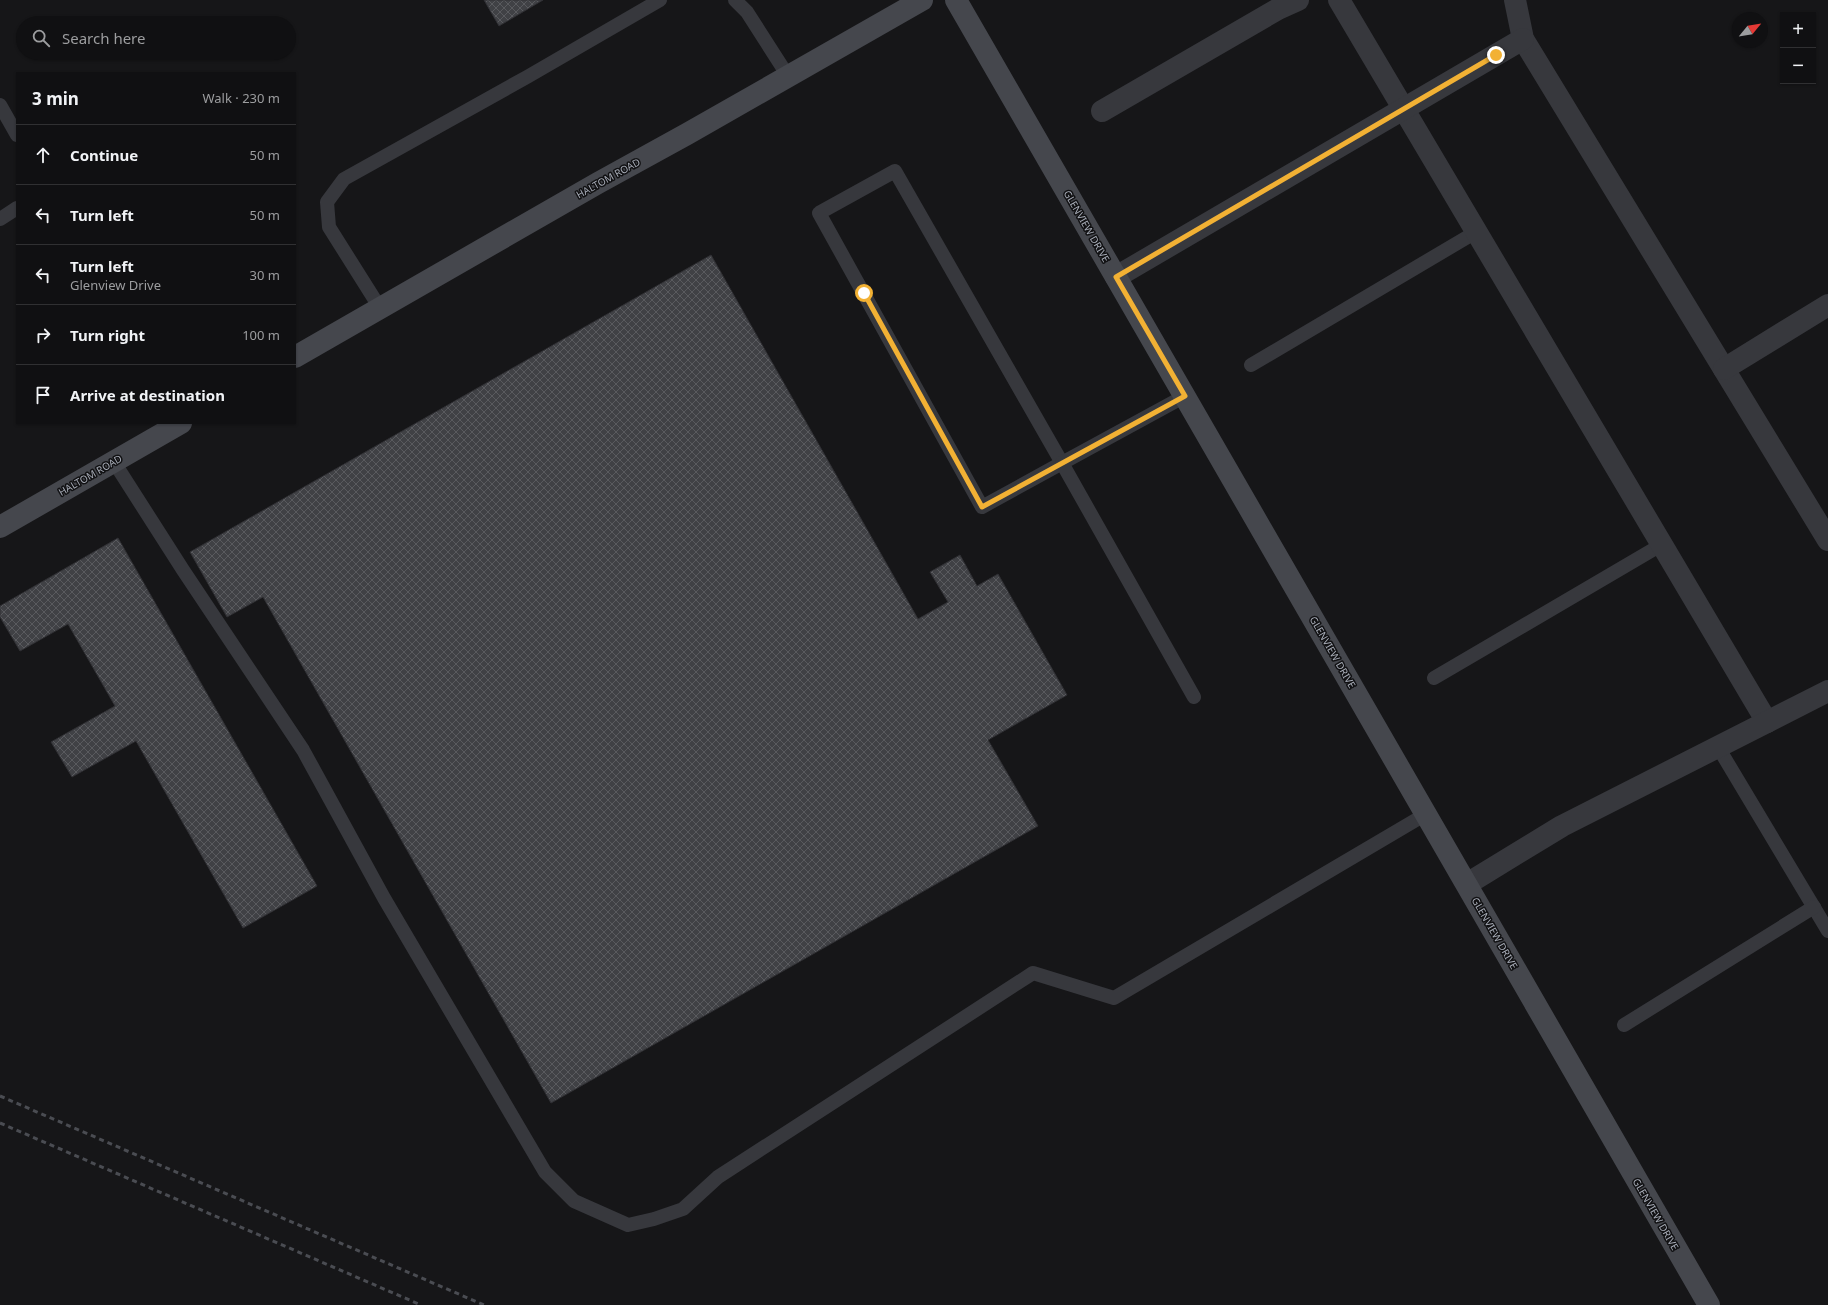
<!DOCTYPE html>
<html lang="en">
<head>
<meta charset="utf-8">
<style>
	body { margin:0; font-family:"Noto Sans",sans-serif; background:#1e1e20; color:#f1f3f6 }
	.controls { position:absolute; right:12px; top:12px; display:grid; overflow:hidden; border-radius:0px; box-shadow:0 1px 3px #0004 }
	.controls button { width:36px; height:36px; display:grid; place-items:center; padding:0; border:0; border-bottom:1px solid #303032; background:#101012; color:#f1f3f6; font:20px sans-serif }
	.compass { position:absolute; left:1732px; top:12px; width:36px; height:36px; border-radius:50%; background:#101012; box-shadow:0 1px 3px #0004; rotate:60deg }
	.stop { position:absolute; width:12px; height:12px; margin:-9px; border:3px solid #f2b134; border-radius:50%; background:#fff }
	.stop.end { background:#f2b134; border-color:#fff; box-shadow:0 1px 4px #0008 }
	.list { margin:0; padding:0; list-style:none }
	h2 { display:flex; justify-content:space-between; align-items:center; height:52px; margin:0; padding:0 16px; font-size:17px }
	h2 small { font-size:13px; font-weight:400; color:#9c9d9f }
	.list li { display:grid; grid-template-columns:26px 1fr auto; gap:12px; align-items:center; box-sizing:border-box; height:60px; padding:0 16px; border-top:1px solid #303032 }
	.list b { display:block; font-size:15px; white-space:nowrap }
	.list p { margin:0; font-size:13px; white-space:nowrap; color:#9c9d9f }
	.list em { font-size:13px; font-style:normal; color:#9c9d9f }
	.icon { flex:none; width:22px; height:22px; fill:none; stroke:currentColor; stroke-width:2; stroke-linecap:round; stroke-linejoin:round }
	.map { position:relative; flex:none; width:1828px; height:1305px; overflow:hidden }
	.search { position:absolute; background:#101012; box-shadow:0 1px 3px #0004; left:16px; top:16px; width:280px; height:44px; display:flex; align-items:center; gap:10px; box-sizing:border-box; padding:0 14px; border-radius:22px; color:#9c9d9f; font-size:15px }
	.panel { position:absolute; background:#101012; box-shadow:0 1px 3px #0004; left:16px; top:72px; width:280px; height:352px; border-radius:0px }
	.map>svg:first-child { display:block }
	.building { fill:url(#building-cross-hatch); stroke:#303034 }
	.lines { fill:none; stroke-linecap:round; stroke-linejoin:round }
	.lane { stroke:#37383d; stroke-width:14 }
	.street { stroke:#37383d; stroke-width:22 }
	.secondary { stroke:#45474d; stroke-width:22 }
	.rail { stroke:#4a4c52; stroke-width:3; stroke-dasharray:5 4; stroke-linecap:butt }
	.route { stroke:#f2b134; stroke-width:5 }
	.labels { text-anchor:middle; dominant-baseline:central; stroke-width:3; stroke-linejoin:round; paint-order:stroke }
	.street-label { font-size:10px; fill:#a8adb8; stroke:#111113 }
</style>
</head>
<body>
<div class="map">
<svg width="1828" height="1305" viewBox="0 0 1828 1305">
	<defs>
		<pattern id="building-cross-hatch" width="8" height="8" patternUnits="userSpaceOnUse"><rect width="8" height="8" fill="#404145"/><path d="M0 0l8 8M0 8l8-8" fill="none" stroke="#595a5e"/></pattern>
	</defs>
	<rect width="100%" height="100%" fill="#161618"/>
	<g class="building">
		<polygon points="484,0 543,0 499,26"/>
		<polygon points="711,255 918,619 948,602 930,572 960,555 977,586 998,574 1067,695 988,740 1038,826 551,1103 263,597 227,617 190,552"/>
		<polygon points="118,538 317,886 243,928 136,741 72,777 51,742 115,706 68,624 20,651 0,617 0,606"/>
	</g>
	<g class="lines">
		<g class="lane">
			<polyline points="735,0 747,12 788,76"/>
			<polyline points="0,105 17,135"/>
			<polygon points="895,171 1062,463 982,507 819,213"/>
			<polyline points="0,219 17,208"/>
			<polyline points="380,308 329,227 327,202 344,179 527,77 660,0"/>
			<polyline points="1251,365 1476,232"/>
			<polyline points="1185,396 1062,463 1194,697"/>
			<polyline points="114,462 183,570 303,750 384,898 545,1172 574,1201 628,1225 654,1219 683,1209 718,1177 1033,973 1114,998 1426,814"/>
			<polyline points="1434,678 1661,545"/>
			<polyline points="1718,747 1828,931"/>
			<polyline points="1624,1025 1814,907"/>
		</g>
		<g class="street">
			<polyline points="1339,0 1767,722"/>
			<polyline points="1515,0 1523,39 1828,540"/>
			<polyline points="1102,111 1278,9 1298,0"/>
			<polyline points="1116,277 1523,39"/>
			<polyline points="1724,369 1828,305"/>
			<polyline points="1467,884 1562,826 1828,691"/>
		</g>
		<g class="secondary">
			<polyline points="956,0 1709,1305"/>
			<polyline points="295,357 598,183 687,134 922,0"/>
			<polyline points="0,527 181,423"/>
		</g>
		<g class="rail">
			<polyline points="0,1096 484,1305"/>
			<polyline points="0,1123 421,1305"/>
		</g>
	</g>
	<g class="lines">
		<polyline class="route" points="864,293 982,507 1185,396 1116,277 1496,55"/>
	</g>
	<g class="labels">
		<g class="street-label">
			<text transform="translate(608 178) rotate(-29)">HALTOM ROAD</text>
			<text transform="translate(1087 226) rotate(60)">GLENVIEW DRIVE</text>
			<text transform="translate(90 475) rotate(-30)">HALTOM ROAD</text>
			<text transform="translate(1333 652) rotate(60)">GLENVIEW DRIVE</text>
			<text transform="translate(1495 933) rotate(60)">GLENVIEW DRIVE</text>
			<text transform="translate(1656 1214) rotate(60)">GLENVIEW DRIVE</text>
		</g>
	</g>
</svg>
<div class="controls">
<button>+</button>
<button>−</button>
</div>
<svg class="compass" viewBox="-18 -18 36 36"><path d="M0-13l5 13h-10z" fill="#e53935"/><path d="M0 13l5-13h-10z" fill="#9c9d9f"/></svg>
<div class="stop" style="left:864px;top:293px"></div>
<div class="stop end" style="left:1496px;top:55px"></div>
<div class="search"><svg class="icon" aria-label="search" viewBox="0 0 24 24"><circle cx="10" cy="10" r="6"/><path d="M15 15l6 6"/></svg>Search here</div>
<section class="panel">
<h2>3 min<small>Walk · 230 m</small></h2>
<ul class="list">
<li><svg class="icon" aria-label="ahead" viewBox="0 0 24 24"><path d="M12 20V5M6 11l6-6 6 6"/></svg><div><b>Continue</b></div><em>50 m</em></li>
<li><svg class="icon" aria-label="left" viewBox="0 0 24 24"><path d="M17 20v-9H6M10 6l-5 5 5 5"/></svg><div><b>Turn left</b></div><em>50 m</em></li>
<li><svg class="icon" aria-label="left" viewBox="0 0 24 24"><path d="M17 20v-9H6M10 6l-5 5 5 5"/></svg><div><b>Turn left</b><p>Glenview Drive</p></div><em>30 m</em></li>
<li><svg class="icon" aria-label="right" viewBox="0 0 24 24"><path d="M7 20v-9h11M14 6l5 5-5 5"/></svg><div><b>Turn right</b></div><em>100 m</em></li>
<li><svg class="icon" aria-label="arrive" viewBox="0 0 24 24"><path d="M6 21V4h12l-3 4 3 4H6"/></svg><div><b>Arrive at destination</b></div></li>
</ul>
</section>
</div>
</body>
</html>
